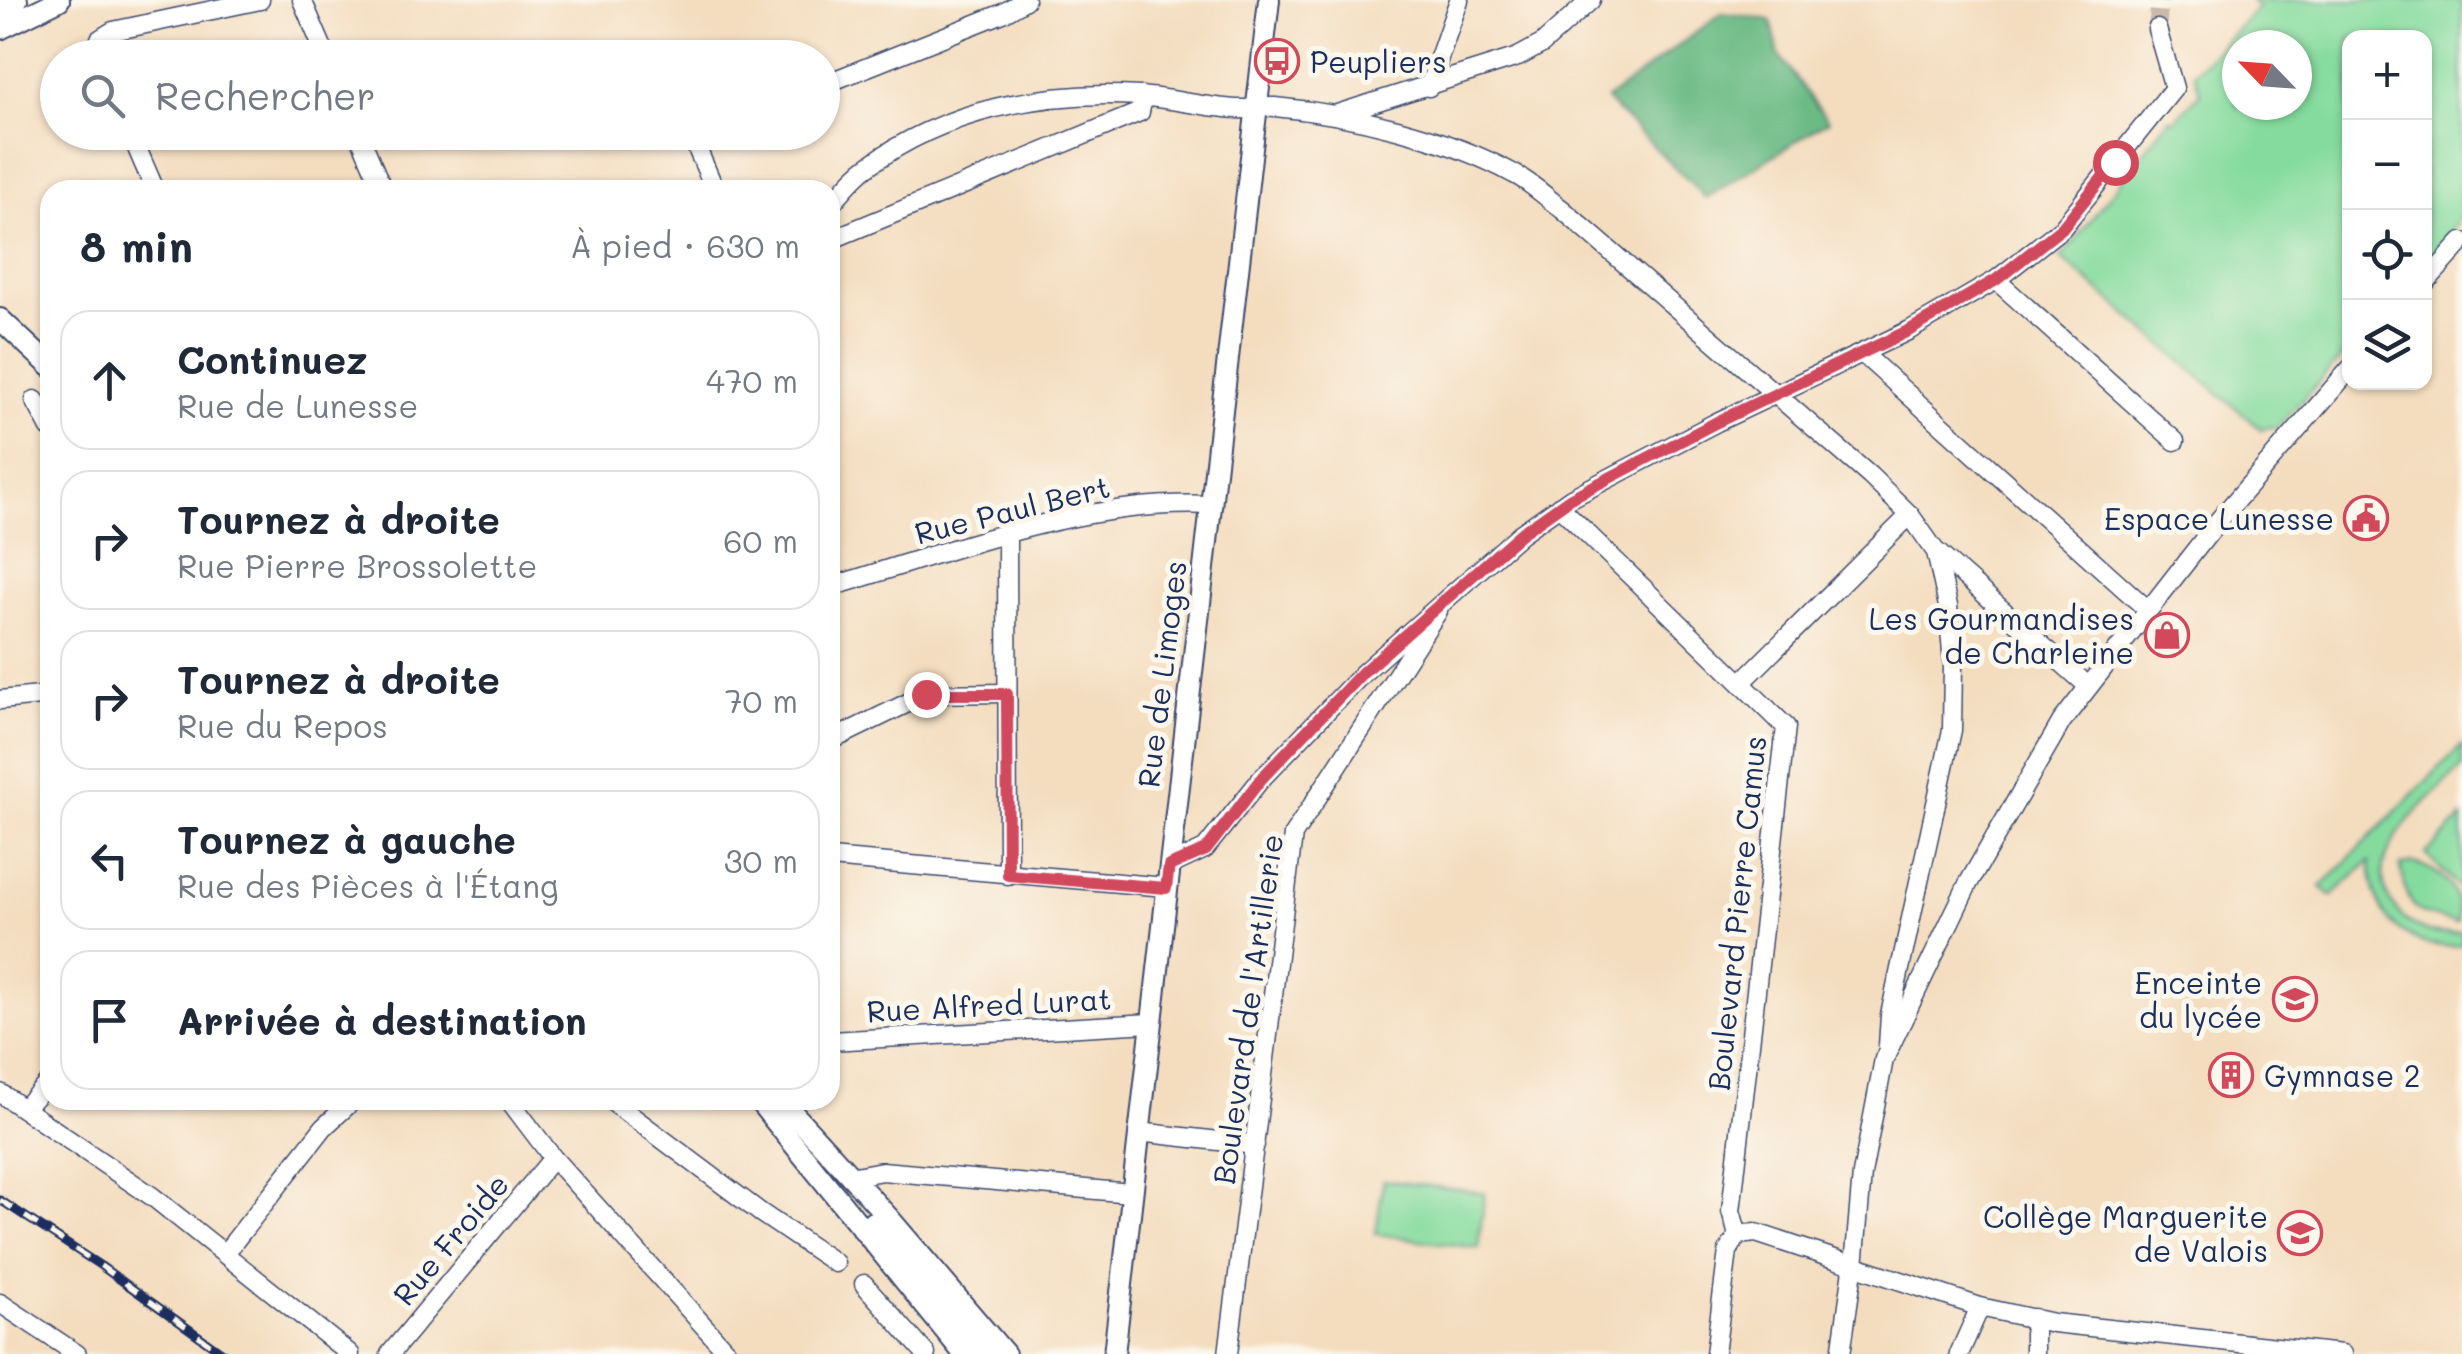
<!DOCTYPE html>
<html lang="fr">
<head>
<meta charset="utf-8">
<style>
	body { margin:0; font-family:Mali,sans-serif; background:#f6f6f7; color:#1f2937 }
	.controls { position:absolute; right:30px; top:30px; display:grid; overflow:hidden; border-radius:20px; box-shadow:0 2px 8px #0004 }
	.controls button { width:90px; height:90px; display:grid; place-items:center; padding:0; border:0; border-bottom:2px solid #e0e1e3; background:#fff; color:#1f2937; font:50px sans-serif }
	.compass { position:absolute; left:2222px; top:30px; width:90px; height:90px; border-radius:50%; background:#fff; box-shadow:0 2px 8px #0004; rotate:295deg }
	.stop { position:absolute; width:30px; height:30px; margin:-22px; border:8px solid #d1495b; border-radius:50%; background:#fff }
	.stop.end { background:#d1495b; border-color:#fff; box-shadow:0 2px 10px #0008 }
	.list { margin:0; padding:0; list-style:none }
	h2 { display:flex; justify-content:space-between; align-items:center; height:130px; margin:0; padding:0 40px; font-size:42px }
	h2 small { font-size:32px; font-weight:400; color:#747a83 }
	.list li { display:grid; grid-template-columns:65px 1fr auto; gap:30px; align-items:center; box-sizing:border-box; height:140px; margin:0 20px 20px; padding:0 20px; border:2px solid #e0e1e3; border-radius:30px }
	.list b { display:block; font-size:38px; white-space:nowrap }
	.list p { margin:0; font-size:32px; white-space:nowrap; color:#747a83 }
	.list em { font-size:32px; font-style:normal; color:#747a83 }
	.icon { flex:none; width:55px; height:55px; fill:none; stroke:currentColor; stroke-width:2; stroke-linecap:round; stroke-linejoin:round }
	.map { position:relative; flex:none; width:2462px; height:1354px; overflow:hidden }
	.search { position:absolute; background:#fff; box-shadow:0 2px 8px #0004; left:40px; top:40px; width:800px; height:110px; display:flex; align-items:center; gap:25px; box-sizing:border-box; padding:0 35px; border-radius:55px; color:#747a83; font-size:38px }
	.panel { position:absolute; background:#fff; box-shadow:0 2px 8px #0004; left:40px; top:180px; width:800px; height:930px; border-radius:30px }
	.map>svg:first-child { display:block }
	.green { fill:#85db9e; stroke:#50857e; stroke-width:2.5; fill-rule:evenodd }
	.forest { fill:#6cbb85; stroke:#447572; stroke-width:2.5 }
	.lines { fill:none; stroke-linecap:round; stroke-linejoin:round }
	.minor-tunnel { stroke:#c9baac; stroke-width:18; stroke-dasharray:18 9; stroke-linecap:butt }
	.minor-casing { stroke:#3c496d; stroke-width:21 }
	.major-casing { stroke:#3c496d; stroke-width:24 }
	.minor { stroke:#fff; stroke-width:18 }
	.major { stroke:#fff; stroke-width:20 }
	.rail-casing { stroke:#1b2f5e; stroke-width:9 }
	.rail { stroke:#fbf7ec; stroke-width:5; stroke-dasharray:15; stroke-linecap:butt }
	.route { stroke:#d1495b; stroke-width:12 }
	.labels { text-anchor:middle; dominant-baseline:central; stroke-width:10; stroke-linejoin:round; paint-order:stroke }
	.poi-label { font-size:30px; fill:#1b2f5e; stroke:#fbf7ec; text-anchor:end }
	.street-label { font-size:30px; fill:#1b2f5e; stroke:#fbf7ec }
</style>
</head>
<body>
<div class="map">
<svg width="2462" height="1354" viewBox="0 0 2462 1354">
	<rect width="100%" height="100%" fill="#fbf7ec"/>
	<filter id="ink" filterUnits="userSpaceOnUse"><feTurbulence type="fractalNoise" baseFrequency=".01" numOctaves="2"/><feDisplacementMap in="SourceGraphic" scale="20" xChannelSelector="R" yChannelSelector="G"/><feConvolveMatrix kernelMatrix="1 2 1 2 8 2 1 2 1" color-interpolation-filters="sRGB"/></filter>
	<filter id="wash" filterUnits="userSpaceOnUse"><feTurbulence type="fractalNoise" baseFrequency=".0048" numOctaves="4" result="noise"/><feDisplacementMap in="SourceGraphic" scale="40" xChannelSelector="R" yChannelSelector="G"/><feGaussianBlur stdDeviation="2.25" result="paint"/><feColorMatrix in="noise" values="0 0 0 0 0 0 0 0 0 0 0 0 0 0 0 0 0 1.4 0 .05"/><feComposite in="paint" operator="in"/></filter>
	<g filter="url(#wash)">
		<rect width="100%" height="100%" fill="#f4ddbf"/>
		<g class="green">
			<path d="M2251 0H2458L2462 3V215L2441 249 2425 266 2424 38H2350L2349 349 2277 428 2265 427 2262 430 2061 258 2170 118 2174 121 2200 93 2194 72 2258 8ZM2297 45V105H2237V45Z"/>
			<path d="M2462 745V767C2425 804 2345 863 2404 918 2420 933 2441 936 2462 932V945C2404 952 2373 916 2370 861L2332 896 2321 887Z"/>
			<polygon points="2462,818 2462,890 2426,854"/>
			<path d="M2413 863C2443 870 2462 891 2457 923 2410 910 2411 913 2400 865Z"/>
			<polygon points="1383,1180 1485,1193 1478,1248 1376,1234"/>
		</g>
		<polygon class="forest" points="1722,13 1771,20 1779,55 1828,121 1706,198 1606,100"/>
	</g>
	<g filter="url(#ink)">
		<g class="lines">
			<polyline class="minor-tunnel" points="2157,29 2160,0"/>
			<defs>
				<g id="minor">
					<polyline points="302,0 327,58"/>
					<polyline points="99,58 100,39 113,31 260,0"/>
					<polyline points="830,82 1003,13 1025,0"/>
					<polyline points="1429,87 1459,0"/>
					<polyline points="1337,114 1518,57 1542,44 1591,0"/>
					<polyline points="130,132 155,190"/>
					<polyline points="358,132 383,190"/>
					<polyline points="690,132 715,190"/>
					<path d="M830 205C842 192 853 177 867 167 945 109 1045 90 1140 96 1173 99 1205 107 1237 109 1250 110 1262 106 1275 107 1351 114 1447 137 1514 174 1532 183 1547 198 1563 210L1870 476 1910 515 1936 552 1948 606 1953 664 1952 730 1890 1015 1888 1046"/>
					<polyline points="830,240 1140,112 1143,97"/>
					<polyline points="1996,280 2175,441"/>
					<polyline points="2424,284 2462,242"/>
					<polyline points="1862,353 2148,610"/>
					<polyline points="35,400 50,428"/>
					<polyline points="1559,506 1786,727 1731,1211 1738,1235 1728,1251 1715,1354"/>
					<polyline points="1007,535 1008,875"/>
					<polyline points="1937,552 2088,686"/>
					<path d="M830 587C953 551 1081 499 1211 505"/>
					<polyline points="1741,683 1910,515"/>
					<polyline points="0,700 50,695"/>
					<polyline points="830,741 926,694 1007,693"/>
					<polyline points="830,858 1166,887"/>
					<polyline points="1169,866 1205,849 1261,779 1363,673 1520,534 1571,498 1717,422 1910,330 1996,280 2062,228 2174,88 2157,29"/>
					<polyline points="830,1041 1151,1023"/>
					<polyline points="0,1093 153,1197 350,1354"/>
					<polyline points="509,1100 553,1158 729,1354"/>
					<polyline points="610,1100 761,1213 835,1263"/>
					<polyline points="24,1108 50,1081"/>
					<polyline points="1138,1132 1255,1145"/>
					<polyline points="850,1177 882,1171 1131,1193"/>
					<polyline points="1738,1235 1756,1233 1980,1307 2053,1323 2342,1354"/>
					<polyline points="226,1252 324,1127 349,1104"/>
					<polyline points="864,1284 926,1354"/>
					<polyline points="0,1303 77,1354"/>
					<polyline points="2034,1318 2034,1354"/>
					<polyline points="390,1354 553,1158"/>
					<polyline points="1228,1354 1293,835 1438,611"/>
					<polyline points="1841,1354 1855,1255 1862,1174 1884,1059 1968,884 2062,721 2219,520 2350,369"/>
					<polyline points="1959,1354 1980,1307"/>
				</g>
				<g id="major">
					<polyline points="0,10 17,0"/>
					<polyline points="0,29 59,0"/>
					<polyline points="0,319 50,366"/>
					<polyline points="758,1100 964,1354"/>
					<polyline points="781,1100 889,1218 1005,1354"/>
					<polyline points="873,1222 985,1354"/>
					<polyline points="1114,1354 1269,0"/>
				</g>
			</defs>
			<use href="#minor" class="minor-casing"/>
			<use href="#major" class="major-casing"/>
			<use href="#minor" class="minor"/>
			<use href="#major" class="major"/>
			<defs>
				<polyline id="rail" points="0,1200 101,1266 224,1354"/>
			</defs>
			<use href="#rail" class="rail-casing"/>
			<use href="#rail" class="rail"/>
		</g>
	</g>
	<g class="lines" filter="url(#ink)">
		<polyline class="route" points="926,694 1007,694 1008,875 1166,888 1169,866 1206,850 1261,779 1363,672 1520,534 1571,498 1717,422 1910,330 1996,280 2062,228 2115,162"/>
	</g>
	<defs>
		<symbol id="bus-ring" viewBox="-11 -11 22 22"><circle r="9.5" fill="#fbf7ec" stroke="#d1495b" stroke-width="1.5"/><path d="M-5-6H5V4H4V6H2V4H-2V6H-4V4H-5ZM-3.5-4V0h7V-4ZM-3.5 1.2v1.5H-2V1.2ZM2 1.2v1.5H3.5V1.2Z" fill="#d1495b"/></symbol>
		<symbol id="civic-ring" viewBox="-11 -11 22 22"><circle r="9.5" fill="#fbf7ec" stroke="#d1495b" stroke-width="1.5"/><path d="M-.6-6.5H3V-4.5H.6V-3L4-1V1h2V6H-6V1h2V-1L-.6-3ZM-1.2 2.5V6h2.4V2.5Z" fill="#d1495b"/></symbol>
		<symbol id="shop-ring" viewBox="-11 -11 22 22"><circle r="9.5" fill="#fbf7ec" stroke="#d1495b" stroke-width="1.5"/><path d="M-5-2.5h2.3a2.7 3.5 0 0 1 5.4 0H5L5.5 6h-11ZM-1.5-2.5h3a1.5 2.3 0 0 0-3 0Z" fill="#d1495b"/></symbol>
		<symbol id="school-ring" viewBox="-11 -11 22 22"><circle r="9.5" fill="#fbf7ec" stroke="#d1495b" stroke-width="1.5"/><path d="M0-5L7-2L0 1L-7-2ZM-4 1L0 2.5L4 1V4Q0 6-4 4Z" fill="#d1495b"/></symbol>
		<symbol id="building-ring" viewBox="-11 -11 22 22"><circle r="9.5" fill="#fbf7ec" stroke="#d1495b" stroke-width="1.5"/><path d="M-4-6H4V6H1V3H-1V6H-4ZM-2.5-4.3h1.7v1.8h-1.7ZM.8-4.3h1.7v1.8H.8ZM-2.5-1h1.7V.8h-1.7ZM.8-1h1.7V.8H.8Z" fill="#d1495b"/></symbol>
	</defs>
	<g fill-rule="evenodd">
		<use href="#bus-ring" x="1252" y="36" width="50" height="50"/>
		<use href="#civic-ring" x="2341" y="493" width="50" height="50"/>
		<use href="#shop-ring" x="2142" y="610" width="50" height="50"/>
		<use href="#school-ring" x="2270" y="974" width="50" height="50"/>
		<use href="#building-ring" x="2206" y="1050" width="50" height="50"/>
		<use href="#school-ring" x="2275" y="1208" width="50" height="50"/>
	</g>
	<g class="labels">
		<g class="poi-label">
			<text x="1310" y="61" text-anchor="start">Peupliers</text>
			<text x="2334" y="518">Espace Lunesse</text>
			<text x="2134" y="618">Les Gourmandises<tspan x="2134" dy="34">de Charleine</tspan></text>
			<text x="2262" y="982">Enceinte<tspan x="2262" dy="34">du lycée</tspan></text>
			<text x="2264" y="1075" text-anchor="start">Gymnase 2</text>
			<text x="2268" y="1216">Collège Marguerite<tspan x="2268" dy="34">de Valois</tspan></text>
		</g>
		<g class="street-label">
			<text transform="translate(1012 509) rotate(-14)">Rue Paul Bert</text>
			<text transform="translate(1161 674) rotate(-83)">Rue de Limoges</text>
			<text transform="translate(1736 913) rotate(-84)">Boulevard Pierre Camus</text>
			<text transform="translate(989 1004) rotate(-3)">Rue Alfred Lurat</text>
			<text transform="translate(1247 1009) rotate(-82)">Boulevard de l'Artillerie</text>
			<text transform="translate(450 1239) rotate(-50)">Rue Froide</text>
		</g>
	</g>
</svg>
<div class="controls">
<button>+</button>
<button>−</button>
<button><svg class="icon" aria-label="locate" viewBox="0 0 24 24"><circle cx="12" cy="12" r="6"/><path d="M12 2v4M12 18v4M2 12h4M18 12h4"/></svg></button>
<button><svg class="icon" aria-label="layers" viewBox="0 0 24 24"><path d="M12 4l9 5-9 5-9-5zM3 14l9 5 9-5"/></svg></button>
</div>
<svg class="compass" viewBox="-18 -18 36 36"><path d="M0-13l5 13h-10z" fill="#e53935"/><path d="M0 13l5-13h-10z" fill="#747a83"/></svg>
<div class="stop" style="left:2115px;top:162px"></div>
<div class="stop end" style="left:926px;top:694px"></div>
<div class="search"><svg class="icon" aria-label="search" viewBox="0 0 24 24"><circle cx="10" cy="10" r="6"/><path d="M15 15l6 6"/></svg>Rechercher</div>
<section class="panel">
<h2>8 min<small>À pied · 630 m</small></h2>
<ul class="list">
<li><svg class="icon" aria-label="ahead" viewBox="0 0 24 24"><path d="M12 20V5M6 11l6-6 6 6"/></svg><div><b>Continuez</b><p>Rue de Lunesse</p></div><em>470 m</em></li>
<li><svg class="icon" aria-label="right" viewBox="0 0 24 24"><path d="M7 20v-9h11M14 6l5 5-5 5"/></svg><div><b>Tournez à droite</b><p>Rue Pierre Brossolette</p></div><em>60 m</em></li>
<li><svg class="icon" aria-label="right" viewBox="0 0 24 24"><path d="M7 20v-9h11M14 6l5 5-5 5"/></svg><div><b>Tournez à droite</b><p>Rue du Repos</p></div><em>70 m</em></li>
<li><svg class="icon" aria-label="left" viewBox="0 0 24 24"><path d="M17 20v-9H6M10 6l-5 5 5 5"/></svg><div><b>Tournez à gauche</b><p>Rue des Pièces à l'Étang</p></div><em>30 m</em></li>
<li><svg class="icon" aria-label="arrive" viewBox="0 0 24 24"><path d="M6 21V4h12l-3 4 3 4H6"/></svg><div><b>Arrivée à destination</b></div></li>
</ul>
</section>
</div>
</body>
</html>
